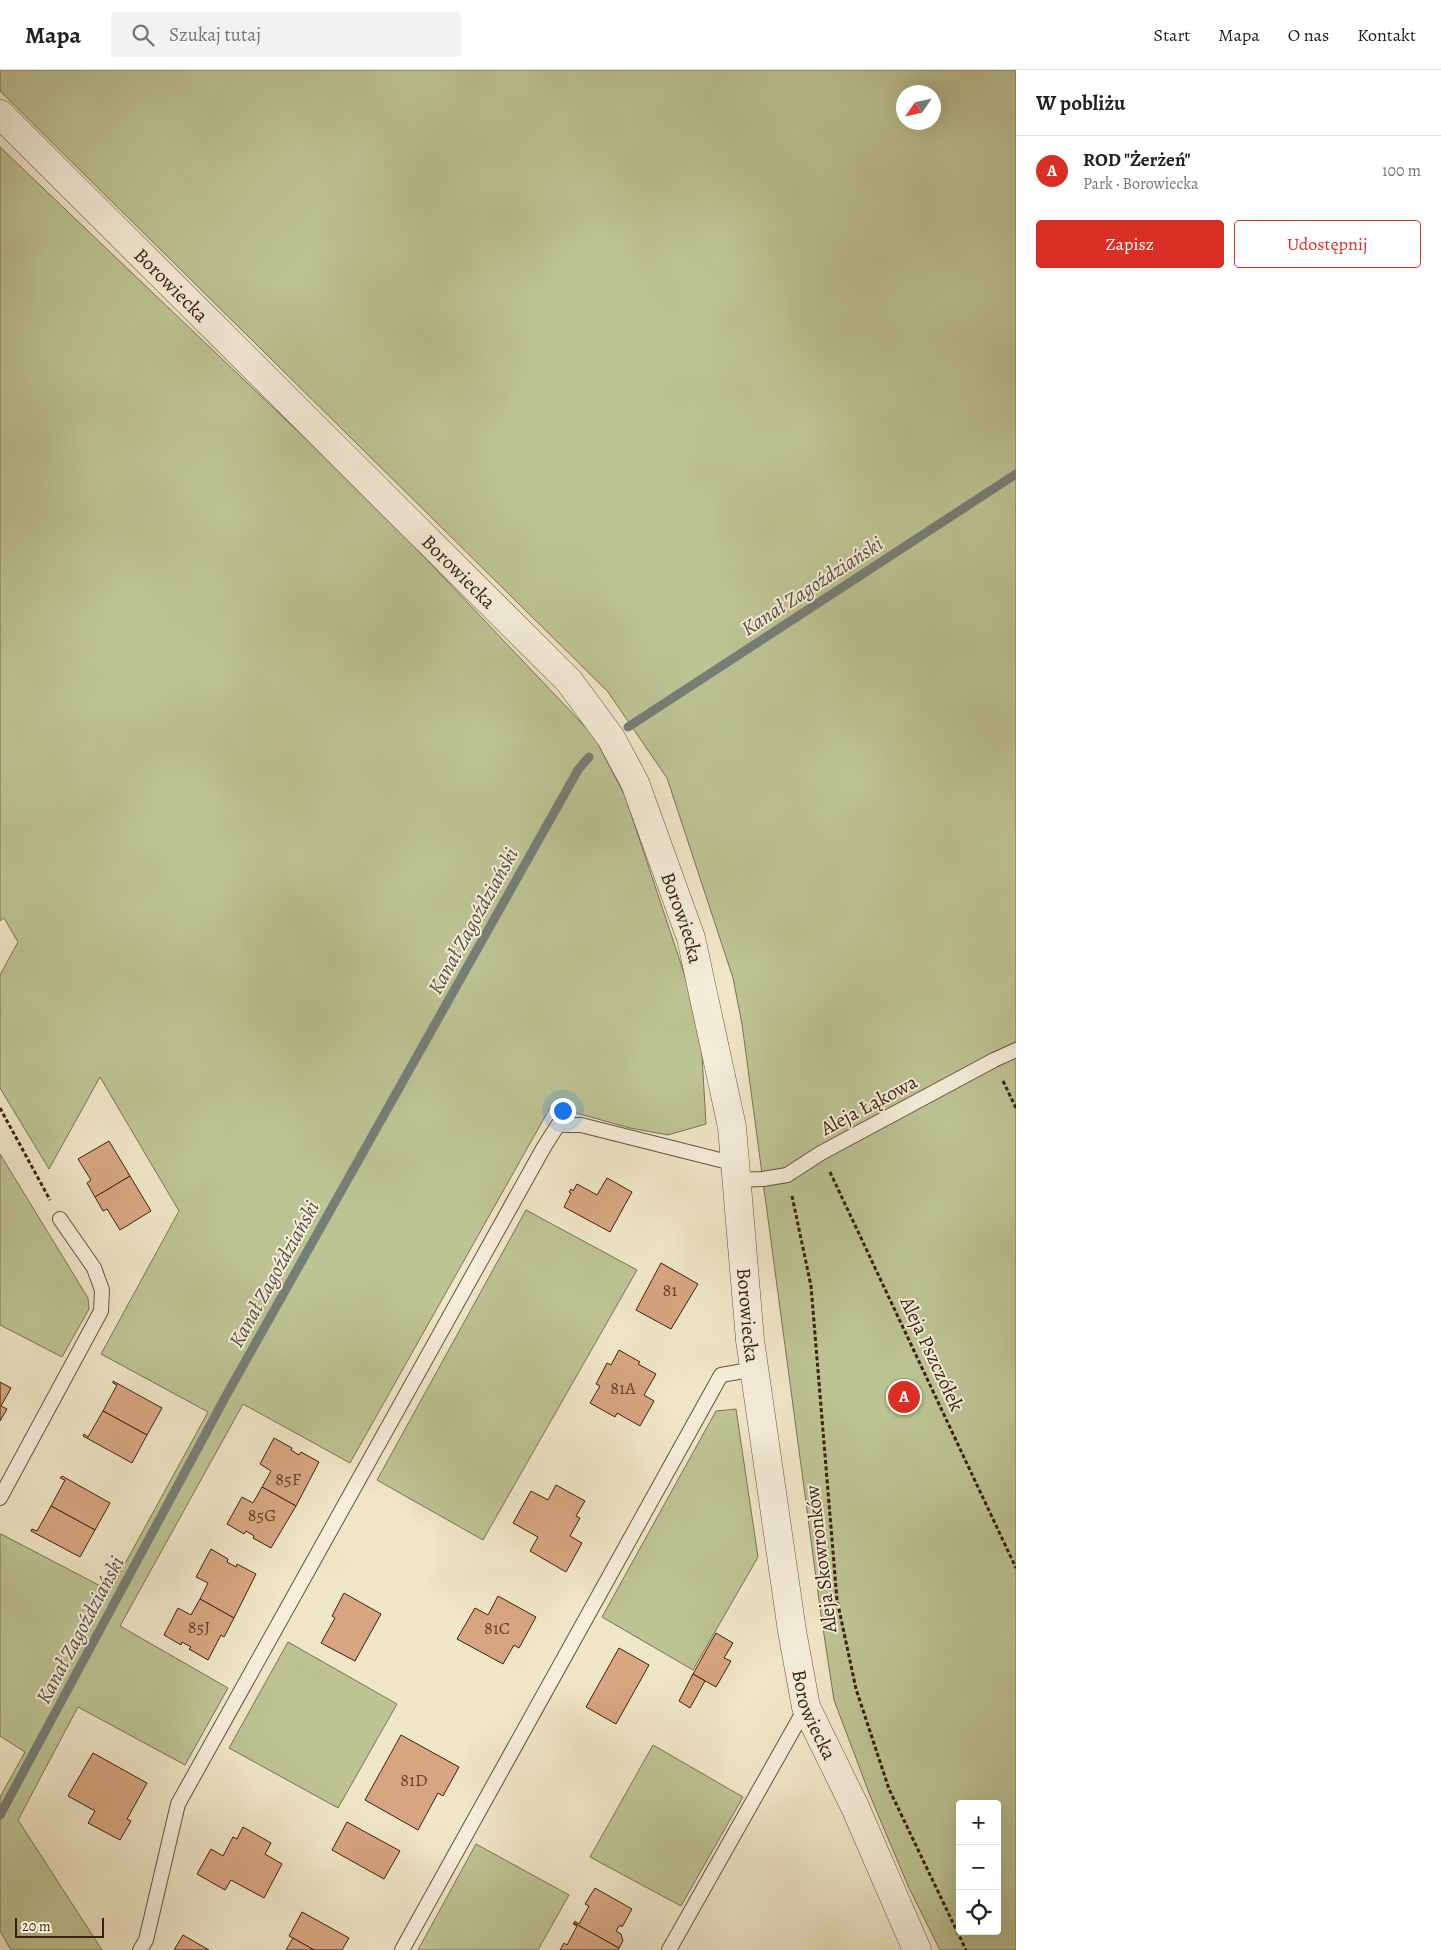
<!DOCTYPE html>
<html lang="pl">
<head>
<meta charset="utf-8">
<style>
	body { margin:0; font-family:Alegreya,serif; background:#f2f2f2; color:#222 }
	.controls { position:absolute; right:15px; bottom:15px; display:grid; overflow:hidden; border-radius:5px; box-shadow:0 5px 20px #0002 }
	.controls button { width:45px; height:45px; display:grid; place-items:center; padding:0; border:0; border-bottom:1px solid #e0e0e0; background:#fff; color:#222; font:25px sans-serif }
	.compass { position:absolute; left:896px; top:15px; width:45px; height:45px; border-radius:50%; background:#fff; box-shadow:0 5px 20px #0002; rotate:236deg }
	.scale { position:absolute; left:15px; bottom:12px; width:89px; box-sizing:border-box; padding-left:5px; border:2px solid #3e1e11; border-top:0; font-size:14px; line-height:18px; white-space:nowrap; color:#3e1e11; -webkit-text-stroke:4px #f5efdb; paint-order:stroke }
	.you { position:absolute; left:562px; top:1040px; width:18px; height:18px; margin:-12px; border:4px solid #fff; border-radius:50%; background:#1a73e8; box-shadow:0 0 0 8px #1a73e833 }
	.badge { display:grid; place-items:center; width:32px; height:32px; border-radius:50%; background:#d93025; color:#fff; font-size:16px; font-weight:700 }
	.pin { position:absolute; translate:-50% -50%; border:2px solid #fff; box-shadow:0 1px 5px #0006 }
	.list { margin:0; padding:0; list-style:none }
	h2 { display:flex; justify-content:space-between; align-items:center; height:65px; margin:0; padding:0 20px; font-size:21px }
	h2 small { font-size:16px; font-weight:400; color:#767676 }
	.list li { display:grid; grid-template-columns:32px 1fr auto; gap:15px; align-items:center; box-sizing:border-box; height:70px; padding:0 20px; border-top:1px solid #e0e0e0 }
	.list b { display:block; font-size:19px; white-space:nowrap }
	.list p { margin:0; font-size:16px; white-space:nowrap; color:#767676 }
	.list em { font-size:16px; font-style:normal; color:#767676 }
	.actions { display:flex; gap:10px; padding:15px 20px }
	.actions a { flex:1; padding:11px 0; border:1px solid #d93025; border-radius:5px; text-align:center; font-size:18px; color:#d93025 }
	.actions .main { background:#d93025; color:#fff }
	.icon { flex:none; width:28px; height:28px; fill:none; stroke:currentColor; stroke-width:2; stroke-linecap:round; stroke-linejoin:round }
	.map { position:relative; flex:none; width:1016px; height:1880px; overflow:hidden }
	header { display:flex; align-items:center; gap:30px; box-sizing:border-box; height:70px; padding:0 25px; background:#fff; border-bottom:1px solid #e0e0e0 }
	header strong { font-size:24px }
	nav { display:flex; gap:28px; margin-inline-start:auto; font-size:18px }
	.search { width:350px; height:45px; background:#f2f2f2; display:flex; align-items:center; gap:12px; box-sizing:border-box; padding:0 18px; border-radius:5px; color:#767676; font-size:19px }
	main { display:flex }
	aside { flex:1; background:#fff }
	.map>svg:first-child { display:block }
	.green { fill:#bdc494; stroke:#7e7152; fill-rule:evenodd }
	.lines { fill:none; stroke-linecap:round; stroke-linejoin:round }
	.stream { stroke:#767f77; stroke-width:9 }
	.building { fill:#d7a680; stroke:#3e1e11 }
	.lane-casing { stroke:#6a503f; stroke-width:16 }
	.street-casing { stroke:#6a503f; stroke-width:29 }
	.path { stroke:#3e1e11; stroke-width:3; stroke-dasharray:4 2.5; stroke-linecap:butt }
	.lane { stroke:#f5efdb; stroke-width:14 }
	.street { stroke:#f5efdb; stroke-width:28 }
	.labels { text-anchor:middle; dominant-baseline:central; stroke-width:4; stroke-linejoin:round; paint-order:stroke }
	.number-label { font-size:18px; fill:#64402d }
	.street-label { font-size:20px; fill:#3e1e11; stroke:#f5efdb }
	.water-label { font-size:21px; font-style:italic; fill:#5a4e44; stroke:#f5efdb }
</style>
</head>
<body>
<header>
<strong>Mapa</strong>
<div class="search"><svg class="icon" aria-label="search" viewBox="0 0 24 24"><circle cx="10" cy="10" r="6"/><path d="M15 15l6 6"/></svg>Szukaj tutaj</div>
<nav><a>Start</a><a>Mapa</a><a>O nas</a><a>Kontakt</a></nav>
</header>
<main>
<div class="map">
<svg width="1016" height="1880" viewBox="0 0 1016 1880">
	<rect width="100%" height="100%" fill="#f0e7c8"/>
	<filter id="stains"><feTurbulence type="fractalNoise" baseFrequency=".004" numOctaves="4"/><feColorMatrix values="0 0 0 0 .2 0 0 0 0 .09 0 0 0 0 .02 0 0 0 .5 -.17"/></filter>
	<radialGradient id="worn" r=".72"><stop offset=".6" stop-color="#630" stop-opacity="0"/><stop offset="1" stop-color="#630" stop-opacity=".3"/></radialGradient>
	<g class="green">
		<path d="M0 0H1016V1880H940L909 1818 871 1728 834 1630 821 1545 742 954 733 908 667 708 608 622 0 21ZM904 22H934V52H904ZM960 1734H997V1861H960Z"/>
		<polygon points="0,77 374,434 594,666 625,726 700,951 706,1054 668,1065 630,1058 551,1036 350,1393 243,1334 120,1556 228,1618 185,1695 78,1637 18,1750 102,1880 11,1880 0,1861 0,1727 25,1682 0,1666 0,1465 1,1464 110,1521 208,1342 101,1284 179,1141 100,1007 49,1099 0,1018 0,905 18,872 4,848 0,851"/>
		<polygon points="0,1084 88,1228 89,1239 62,1287 0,1255"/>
		<polygon points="526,1140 637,1200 483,1470 377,1410"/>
		<polygon points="736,1339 758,1487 693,1600 602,1547 716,1341"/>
		<polygon points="288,1572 397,1634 338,1738 229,1678"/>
		<polygon points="653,1675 743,1727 681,1836 590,1787"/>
		<polygon points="476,1774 569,1825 538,1880 418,1880"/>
	</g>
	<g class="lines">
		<g class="stream">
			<polyline points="628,657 1016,404"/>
			<polyline points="0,1745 227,1324 578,700 589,687"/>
		</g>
	</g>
	<g class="building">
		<polygon points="109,1071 130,1106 95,1127 87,1113 91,1110 78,1089"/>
		<polygon points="130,1106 151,1141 120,1160 107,1139 103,1141 95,1127"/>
		<polygon points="607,1108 632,1122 610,1162 564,1137 571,1123 569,1122 571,1119 573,1121 577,1114 597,1125"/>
		<polygon points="661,1193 698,1214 671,1259 636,1240"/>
		<polygon points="619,1280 640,1292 638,1294 656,1304 644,1325 654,1331 640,1356 617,1343 615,1347 590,1333 600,1316 596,1314 607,1293 611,1295"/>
		<polygon points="113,1311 162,1338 147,1365 103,1341 117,1315 113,1313"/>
		<polygon points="0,1312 11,1318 1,1336 7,1339 0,1351"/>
		<polygon points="103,1341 147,1365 132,1393 83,1366 84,1364 88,1367"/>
		<polygon points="274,1368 292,1378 291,1380 299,1385 301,1382 319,1392 296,1436 262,1417 271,1401 260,1394"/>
		<polygon points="62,1406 110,1433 95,1460 51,1436 65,1410 60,1408"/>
		<polygon points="556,1415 585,1431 576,1446 580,1448 570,1466 582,1473 566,1502 530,1481 538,1467 513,1453 531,1421 548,1430"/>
		<polygon points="262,1417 296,1436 271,1478 253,1468 254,1466 246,1461 244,1464 227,1454 242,1427 253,1433"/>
		<polygon points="51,1436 95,1460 80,1487 31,1461 32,1459 37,1461"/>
		<polygon points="211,1479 228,1489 227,1492 236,1497 237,1494 256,1504 234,1548 200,1529 208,1513 196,1507"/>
		<polygon points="344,1523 381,1544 355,1591 321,1573 335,1548 332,1546"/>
		<polygon points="498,1526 536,1547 519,1578 514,1575 503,1594 457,1569 475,1538 488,1545"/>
		<polygon points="200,1529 234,1548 224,1567 221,1565 208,1590 189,1579 191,1577 182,1572 181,1575 164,1565 178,1538 191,1545"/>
		<polygon points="716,1563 733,1573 724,1588 731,1591 716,1617 693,1604"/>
		<polygon points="619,1578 649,1595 616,1654 586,1637"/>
		<polygon points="693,1604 705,1611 690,1638 679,1631"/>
		<polygon points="401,1665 459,1697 443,1726 438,1723 418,1760 365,1730"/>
		<polygon points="93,1683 147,1713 127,1749 131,1751 120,1770 88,1753 95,1741 68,1726"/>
		<polygon points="347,1752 400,1781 384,1809 332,1780"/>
		<polygon points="243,1757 271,1773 265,1784 282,1794 264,1828 231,1810 225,1820 197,1804 211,1779 223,1786 233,1767 237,1769"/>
		<polygon points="595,1818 632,1839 622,1857 620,1855 616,1861 621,1864 623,1871 619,1878 574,1853 575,1851 579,1854 589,1836 585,1834"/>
		<polygon points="302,1842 349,1868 342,1880 314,1880 289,1866"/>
		<polygon points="574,1853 619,1878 618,1880 560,1880 564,1873 567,1875 577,1856 573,1854"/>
		<polygon points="183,1865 209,1880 174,1880"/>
		<polygon points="293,1868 314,1880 286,1880"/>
	</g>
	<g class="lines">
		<defs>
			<g id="lane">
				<polyline points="737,1110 763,1109 787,1105 821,1083 994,990 1016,980"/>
				<polyline points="0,1428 101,1241 102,1220 94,1198 60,1149"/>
				<polyline points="140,1880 146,1870 178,1734 544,1077 558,1055 581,1055 736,1094"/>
				<polyline points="402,1880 721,1305 755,1299"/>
				<polyline points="669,1880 806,1637"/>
			</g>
			<g id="street">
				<path id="s1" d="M0 44 569 611 611 668 635 713 691 868 732 1057 750 1270 792 1561 806 1637 855 1737 917 1880"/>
			</g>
		</defs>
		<use href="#lane" class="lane-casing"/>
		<use href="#street" class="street-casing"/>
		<g class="path">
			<polyline points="1003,1011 1016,1038"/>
			<polyline points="0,1038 50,1130"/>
			<polyline points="830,1102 1016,1498"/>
			<polyline points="792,1126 811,1216 837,1530 856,1619 889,1719 966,1880"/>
		</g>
		<use href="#lane" class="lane"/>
		<use href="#street" class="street"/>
	</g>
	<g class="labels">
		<g class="number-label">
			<text x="670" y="1220">81</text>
			<text x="623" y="1318">81A</text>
			<text x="288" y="1409">85F</text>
			<text x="262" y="1445">85G</text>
			<text x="199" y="1557">85J</text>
			<text x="497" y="1558">81C</text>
			<text x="414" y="1710">81D</text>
		</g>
		<g class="street-label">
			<text stroke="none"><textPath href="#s1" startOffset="242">Borowiecka</textPath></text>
			<text stroke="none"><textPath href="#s1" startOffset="648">Borowiecka</textPath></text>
			<text stroke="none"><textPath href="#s1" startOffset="1068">Borowiecka</textPath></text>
			<text transform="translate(869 1035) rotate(-28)">Aleja Łąkowa</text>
			<text stroke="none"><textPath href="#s1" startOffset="1472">Borowiecka</textPath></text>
			<text transform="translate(932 1284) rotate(65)">Aleja Pszczółek</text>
			<text transform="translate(821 1489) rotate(-97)">Aleja Skowronków</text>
			<text stroke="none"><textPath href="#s1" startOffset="1878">Borowiecka</textPath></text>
		</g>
		<g class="water-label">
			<text transform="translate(812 516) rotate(-33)">Kanał Zagoździański</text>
			<text transform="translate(473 851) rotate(-61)">Kanał Zagoździański</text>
			<text transform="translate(274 1204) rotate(-61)">Kanał Zagoździański</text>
			<text transform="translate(80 1560) rotate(-62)">Kanał Zagoździański</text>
		</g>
	</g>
	<rect width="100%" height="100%" filter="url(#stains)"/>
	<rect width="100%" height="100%" fill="url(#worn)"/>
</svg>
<div class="controls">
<button>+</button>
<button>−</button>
<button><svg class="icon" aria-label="locate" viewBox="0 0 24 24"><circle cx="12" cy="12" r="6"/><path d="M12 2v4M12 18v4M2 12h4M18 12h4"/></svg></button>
</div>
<svg class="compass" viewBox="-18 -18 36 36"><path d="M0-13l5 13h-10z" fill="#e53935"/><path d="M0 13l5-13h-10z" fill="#767676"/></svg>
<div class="scale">20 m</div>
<div class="you"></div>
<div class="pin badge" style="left:904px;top:1327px">A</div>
</div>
<aside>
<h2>W pobliżu<small></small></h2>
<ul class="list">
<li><span class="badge">A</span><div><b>ROD &quot;Żerżeń&quot;</b><p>Park · Borowiecka</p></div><em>100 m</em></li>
</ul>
<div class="actions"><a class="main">Zapisz</a><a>Udostępnij</a></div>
</aside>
</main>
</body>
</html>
